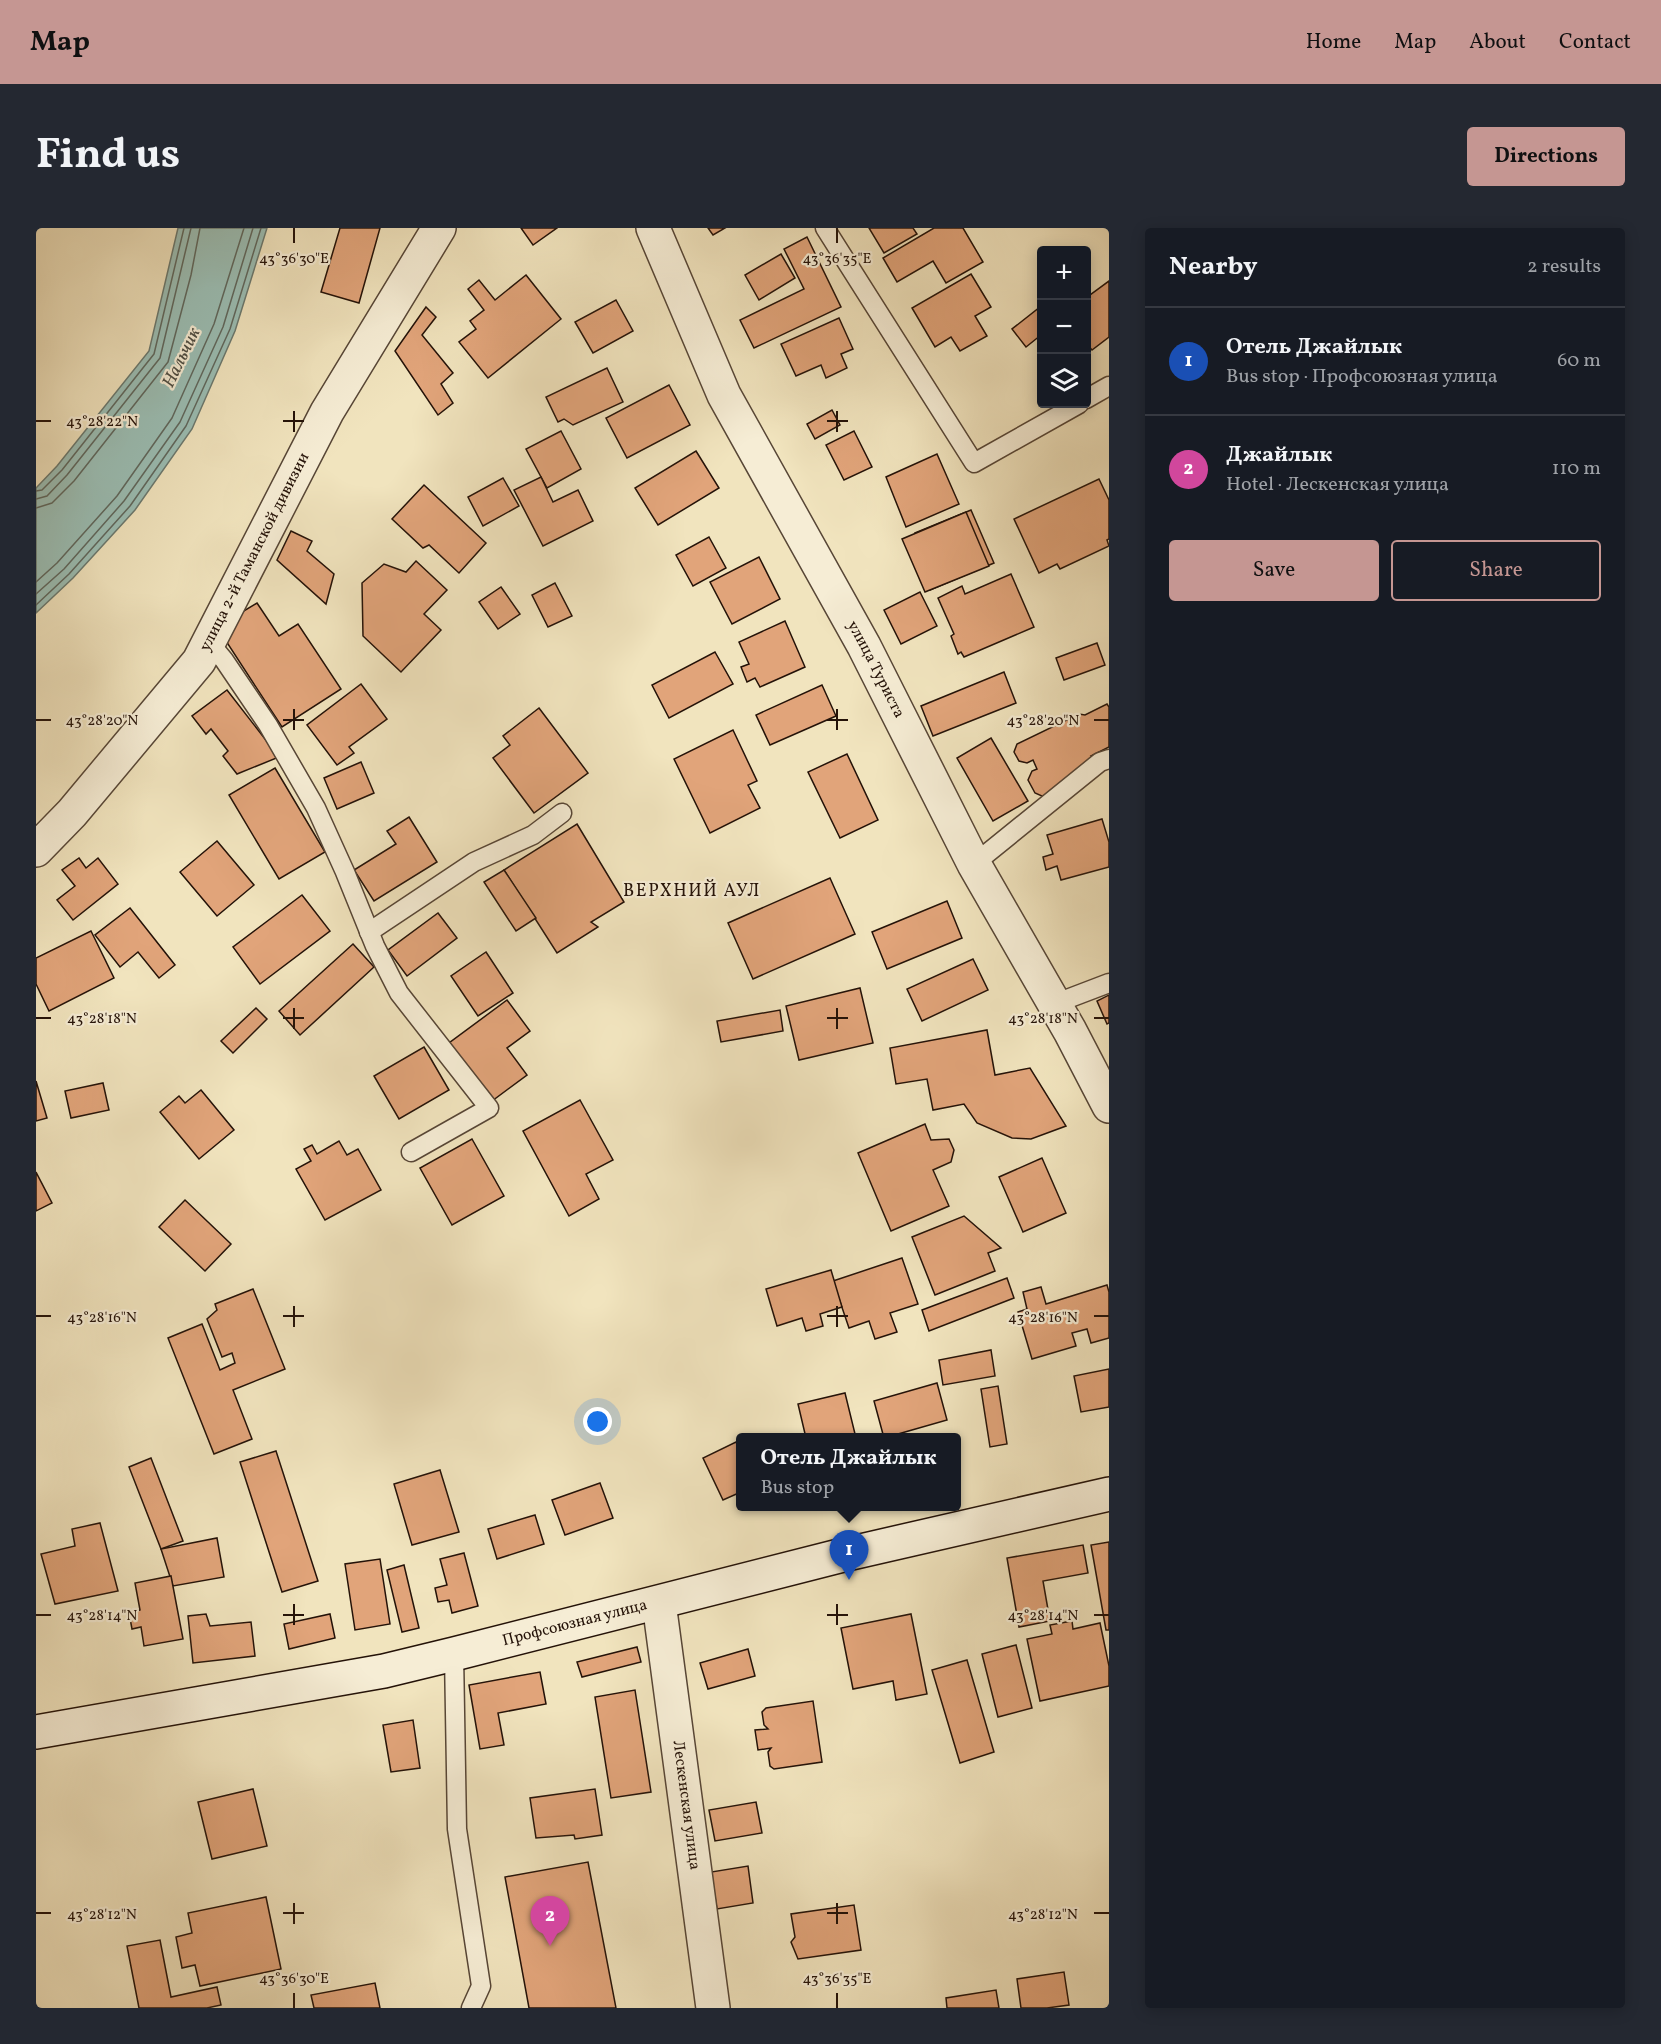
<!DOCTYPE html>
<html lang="en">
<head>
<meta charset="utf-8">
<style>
	body { margin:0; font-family:Vollkorn,serif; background:#242831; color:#f1f3f6 }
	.controls { position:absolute; right:18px; top:18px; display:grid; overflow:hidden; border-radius:6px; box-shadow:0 3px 15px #0003 }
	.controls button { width:54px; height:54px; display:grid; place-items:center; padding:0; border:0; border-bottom:2px solid #363941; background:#171b24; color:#f1f3f6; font:30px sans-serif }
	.you { position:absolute; left:562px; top:1194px; width:21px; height:21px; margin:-15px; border:4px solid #fff; border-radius:50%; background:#1a73e8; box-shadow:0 0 0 9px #1a73e833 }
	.badge { display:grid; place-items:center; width:39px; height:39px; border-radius:50%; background:#c59692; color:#fff; font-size:20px; font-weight:700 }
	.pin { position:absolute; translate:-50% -50px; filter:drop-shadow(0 2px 3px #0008) }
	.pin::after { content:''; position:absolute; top:32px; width:21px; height:18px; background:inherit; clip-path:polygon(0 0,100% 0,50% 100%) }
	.popup { position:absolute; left:700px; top:1205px; width:225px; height:78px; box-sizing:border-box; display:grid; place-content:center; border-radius:6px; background:#171b24; filter:drop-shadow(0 2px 4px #0005); font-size:20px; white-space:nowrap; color:#9ea1a6 }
	.popup b { font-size:22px; color:#f1f3f6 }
	.popup::after { content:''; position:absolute; left:50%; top:100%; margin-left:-12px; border:12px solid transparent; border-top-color:#171b24 }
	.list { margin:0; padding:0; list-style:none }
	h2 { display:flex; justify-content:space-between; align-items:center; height:78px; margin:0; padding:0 24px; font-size:26px }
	h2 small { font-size:20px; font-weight:400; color:#9ea1a6 }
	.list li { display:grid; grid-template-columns:39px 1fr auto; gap:18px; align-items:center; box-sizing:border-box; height:108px; padding:0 24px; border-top:2px solid #363941 }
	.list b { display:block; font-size:22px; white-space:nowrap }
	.list p { margin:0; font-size:20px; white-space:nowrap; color:#9ea1a6 }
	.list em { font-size:20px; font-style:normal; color:#9ea1a6 }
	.actions { display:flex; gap:12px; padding:18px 24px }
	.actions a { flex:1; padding:14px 0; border:2px solid #c59692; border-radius:6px; text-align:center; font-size:21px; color:#c59692 }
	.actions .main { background:#c59692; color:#111 }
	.icon { flex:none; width:33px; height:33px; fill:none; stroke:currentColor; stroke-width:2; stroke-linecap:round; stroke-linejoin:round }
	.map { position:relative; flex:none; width:1073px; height:1780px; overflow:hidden; border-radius:6px }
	header { display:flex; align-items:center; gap:36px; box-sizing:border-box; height:84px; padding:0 30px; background:#c59692; color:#111 }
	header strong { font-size:28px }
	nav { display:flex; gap:33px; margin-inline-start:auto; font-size:21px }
	.intro { display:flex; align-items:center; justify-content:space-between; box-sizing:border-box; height:144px; padding:0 36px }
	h1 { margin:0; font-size:42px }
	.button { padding:15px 27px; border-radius:6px; background:#c59692; color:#111; font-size:21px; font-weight:700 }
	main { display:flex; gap:36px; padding:0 36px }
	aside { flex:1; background:#171b24; border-radius:6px; box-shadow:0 3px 15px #0003 }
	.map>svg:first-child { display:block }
	.water { fill:#9bbeb4; stroke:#6b796f; stroke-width:1.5 }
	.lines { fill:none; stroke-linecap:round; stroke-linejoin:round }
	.shore { stroke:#60685e; stroke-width:1.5 }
	.building { fill:#e1a47a; stroke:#241208; stroke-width:1.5 }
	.lane-casing { stroke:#574636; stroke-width:21 }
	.street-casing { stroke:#574636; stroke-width:36 }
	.secondary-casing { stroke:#241208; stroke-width:36 }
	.lane { stroke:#f6edd5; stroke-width:18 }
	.street { stroke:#f6edd5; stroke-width:33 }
	.secondary { stroke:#f6edd5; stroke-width:33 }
	.ticks { fill:none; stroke:#241208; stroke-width:2 }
	.labels { text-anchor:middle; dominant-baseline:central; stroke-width:4.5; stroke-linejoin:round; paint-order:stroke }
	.street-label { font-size:16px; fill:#241208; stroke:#f6edd5 }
	.water-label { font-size:18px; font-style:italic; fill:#4e4e44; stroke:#f6edd5 }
	.neighbourhood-label { font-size:18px; letter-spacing:1.5px; fill:#241208; stroke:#f6edd5 }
	.ticks-label { font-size:15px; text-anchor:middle; fill:#241208; stroke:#f6edd5; stroke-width:4.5; stroke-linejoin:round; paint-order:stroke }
</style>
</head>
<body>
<header>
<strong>Map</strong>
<nav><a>Home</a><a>Map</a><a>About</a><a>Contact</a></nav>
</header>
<div class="intro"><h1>Find us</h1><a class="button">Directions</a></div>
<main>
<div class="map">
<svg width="1073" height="1780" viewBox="0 0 1073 1780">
	<rect width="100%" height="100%" fill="#f1e4be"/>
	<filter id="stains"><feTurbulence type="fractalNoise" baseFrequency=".00333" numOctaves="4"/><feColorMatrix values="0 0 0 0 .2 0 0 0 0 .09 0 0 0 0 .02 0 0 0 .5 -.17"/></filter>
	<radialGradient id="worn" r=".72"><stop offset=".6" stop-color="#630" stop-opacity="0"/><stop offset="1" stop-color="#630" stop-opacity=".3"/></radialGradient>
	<polygon class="water" points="142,0 231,0 199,103 156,201 99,282 37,350 0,385 0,260 21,238 113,123"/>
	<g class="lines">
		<g class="shore">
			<polyline points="0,263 6,262 26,242 118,126 148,0"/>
			<polyline points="0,271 11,268 31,247 124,130 155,0"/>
			<polyline points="0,280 16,275 38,253 132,134 155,47 164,0"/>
			<polyline points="0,354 21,335 81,268 136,190 178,96 208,0"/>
			<polyline points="0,366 28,341 88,273 144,194 187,99 217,0"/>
			<polyline points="0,377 33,346 94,278 150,198 194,101 225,0"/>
		</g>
	</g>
	<g class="building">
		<polygon points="304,0 344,0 323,75 285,64"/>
		<polygon points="485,0 521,0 497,17"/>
		<polygon points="672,0 689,0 677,7"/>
		<polygon points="833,0 877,0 881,6 848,25"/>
		<polygon points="898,0 927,0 947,34 910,55 897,33 861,54 847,30"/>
		<polygon points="771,9 805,79 718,120 704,92 768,61 748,21"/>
		<polygon points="745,26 759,50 723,72 709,47"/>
		<polygon points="935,46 955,79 939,88 951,108 924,123 915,109 899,119 876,80"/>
		<polygon points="490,47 525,91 452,150 423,114 440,101 434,93 448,82 432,61 443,52 459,72"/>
		<polygon points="1073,53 1073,109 1056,122 1050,115 1050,70"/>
		<polygon points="580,72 597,103 557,125 539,94"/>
		<polygon points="390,79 400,89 386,107 417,145 405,156 417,175 402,187 359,123"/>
		<polygon points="1004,79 1005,107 990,119 976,101"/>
		<polygon points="803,90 817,121 805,126 811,140 790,150 785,137 760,148 745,116"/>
		<polygon points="571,140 587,174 537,197 528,191 522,194 510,169"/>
		<polygon points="633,157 654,197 591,230 570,190"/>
		<polygon points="796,182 804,197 779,211 771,196"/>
		<polygon points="525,203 545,241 511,260 490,221"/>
		<polygon points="818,203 836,239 808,252 790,217"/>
		<polygon points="660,223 683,260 622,297 599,260"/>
		<polygon points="901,226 923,276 870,299 850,249"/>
		<polygon points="505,249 517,274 542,262 557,293 507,318 478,262"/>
		<polygon points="467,250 483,278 447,298 432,269"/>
		<polygon points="1063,251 1073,272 1073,311 1071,312 1073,318 1024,341 1021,336 1003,345 978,291"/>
		<polygon points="388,257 450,315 423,345 393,317 387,320 356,291"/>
		<polygon points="935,282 958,335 894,362 880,328 887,325 879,305"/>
		<polygon points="930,284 953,338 889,364 866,311"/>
		<polygon points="255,303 276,313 271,323 298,346 290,376 241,332"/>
		<polygon points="673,309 690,340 657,358 640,327"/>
		<polygon points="723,329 744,371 696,396 674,354"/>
		<polygon points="380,333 411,362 388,386 405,402 365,444 327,408 326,355 348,336 370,344"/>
		<polygon points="975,346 998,399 928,429 925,424 922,426 915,408 918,406 902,370 926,358 929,366"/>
		<polygon points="519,355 536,388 512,399 496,367"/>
		<polygon points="465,359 484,386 462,401 443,374"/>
		<polygon points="884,364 901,398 865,416 848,382"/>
		<polygon points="221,375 243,408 262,396 305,461 246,499 190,413 206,384"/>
		<polygon points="749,393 769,439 724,459 719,450 711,454 705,439 713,436 703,414"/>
		<polygon points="1061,415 1069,437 1028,452 1020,430"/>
		<polygon points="679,424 697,456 633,490 616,457"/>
		<polygon points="968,444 980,475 897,508 885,478"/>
		<polygon points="325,456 351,491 313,519 318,525 301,537 271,497"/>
		<polygon points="786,457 800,488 734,517 720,487"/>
		<polygon points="191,462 243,529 201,546 187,528 192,523 175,501 170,506 156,488"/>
		<polygon points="1071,476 1073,479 1073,519 1055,528 1057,530 1008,569 999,565 992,552 996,543 1001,541 997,532 991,535 983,533 978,524 981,516 1043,486 1049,487"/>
		<polygon points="503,480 552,545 498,585 457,530 474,517 467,508"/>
		<polygon points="697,502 721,553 712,557 724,580 674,605 638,531"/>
		<polygon points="955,510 992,573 957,593 921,530"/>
		<polygon points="811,526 842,592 804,610 772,544"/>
		<polygon points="325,534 338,565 301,581 288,550"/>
		<polygon points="239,540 289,624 243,651 193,567"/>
		<polygon points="373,589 401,634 338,673 318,642 360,616 351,603"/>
		<polygon points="1066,591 1073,614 1073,639 1025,652 1021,638 1010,642 1007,629 1017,626 1011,607"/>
		<polygon points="541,596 588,674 555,694 562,699 521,725 468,642"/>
		<polygon points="181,613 218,657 181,688 144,644"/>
		<polygon points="43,630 50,640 62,630 82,656 37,692 21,672 39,658 26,642"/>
		<polygon points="468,642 500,690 480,703 448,654"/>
		<polygon points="794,650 819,706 717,751 692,695"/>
		<polygon points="266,667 294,703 224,756 197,719"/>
		<polygon points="911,673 926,710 851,741 836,704"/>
		<polygon points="94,680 139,737 123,750 102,724 84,739 59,707"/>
		<polygon points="402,685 421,710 371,748 352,722"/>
		<polygon points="55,703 78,750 13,783 0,756 0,730"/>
		<polygon points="317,716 338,739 264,807 243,783"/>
		<polygon points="450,724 477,765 442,788 415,748"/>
		<polygon points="937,731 952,762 886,793 871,761"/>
		<polygon points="824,760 837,815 763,832 750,778"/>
		<polygon points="1073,767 1073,795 1071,796 1061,773"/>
		<polygon points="471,772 494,803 471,820 491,847 456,873 413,815"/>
		<polygon points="220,780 231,791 197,825 185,813"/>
		<polygon points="744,782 747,803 685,814 681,793"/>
		<polygon points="951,802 959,847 994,840 1030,898 995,911 976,910 941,895 928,876 897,882 891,851 860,856 854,820"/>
		<polygon points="388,819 413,862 363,891 338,848"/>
		<polygon points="0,853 11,890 0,893"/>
		<polygon points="67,855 73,882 35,890 29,863"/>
		<polygon points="165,862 198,902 163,931 124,884 143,868 149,875"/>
		<polygon points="544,872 577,932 550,946 563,971 533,988 487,903"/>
		<polygon points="889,896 895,912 913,911 918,922 915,934 897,942 913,978 855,1003 822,925"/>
		<polygon points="436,911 468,968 416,997 384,940"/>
		<polygon points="303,913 311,927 322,921 345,962 289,992 260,941 275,933 268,921 276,917 281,926"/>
		<polygon points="1006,930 1030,985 987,1004 963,949"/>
		<polygon points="0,944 16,975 0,983"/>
		<polygon points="149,972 195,1016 169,1043 123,999"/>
		<polygon points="928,988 965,1020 952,1025 959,1043 899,1067 876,1009"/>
		<polygon points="866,1030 882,1076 854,1085 861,1104 839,1111 833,1093 813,1100 797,1053"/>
		<polygon points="795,1042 806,1079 784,1086 787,1098 770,1103 766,1090 741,1098 730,1061"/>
		<polygon points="971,1050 978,1070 893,1103 886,1082"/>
		<polygon points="1071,1057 1073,1064 1073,1110 1055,1115 1051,1101 1036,1105 1040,1118 996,1131 982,1084 991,1081 987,1064 1005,1059 1010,1076"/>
		<polygon points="217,1061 249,1141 197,1162 216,1211 178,1226 132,1110 166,1096 184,1142 199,1135 196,1125 186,1129 171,1091 181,1082 179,1076"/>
		<polygon points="955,1122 959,1148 907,1157 903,1132"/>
		<polygon points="1073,1141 1073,1179 1045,1184 1038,1148"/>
		<polygon points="901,1155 911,1192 848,1210 838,1173"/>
		<polygon points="962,1158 971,1216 954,1219 945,1161"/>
		<polygon points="809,1165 820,1210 770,1210 762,1176"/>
		<polygon points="700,1214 705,1224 705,1264 687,1272 667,1230"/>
		<polygon points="240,1223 282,1353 246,1364 204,1234"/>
		<polygon points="115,1230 147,1313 125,1321 93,1239"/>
		<polygon points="404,1242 423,1304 376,1317 358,1256"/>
		<polygon points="564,1255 577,1290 529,1307 516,1272"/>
		<polygon points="499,1287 508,1316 461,1331 452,1301"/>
		<polygon points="64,1295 82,1363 19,1376 5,1326 39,1318 36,1301"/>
		<polygon points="181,1310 188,1349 137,1358 125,1321"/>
		<polygon points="1073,1314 1073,1402 1070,1402 1055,1317"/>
		<polygon points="1047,1317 1052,1345 1007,1353 1014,1393 983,1399 971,1330"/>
		<polygon points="428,1325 442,1378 416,1385 413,1372 402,1374 399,1360 411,1357 404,1331"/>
		<polygon points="344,1331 354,1396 319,1402 309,1336"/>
		<polygon points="368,1337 383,1400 366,1404 351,1342"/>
		<polygon points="135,1348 147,1411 108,1418 105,1399 96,1401 93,1385 104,1382 99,1355"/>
		<polygon points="170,1386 174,1398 215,1394 219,1428 157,1435 152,1388"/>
		<polygon points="294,1386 299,1410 253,1421 248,1396"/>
		<polygon points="875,1386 891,1466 860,1472 857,1453 817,1461 805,1400"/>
		<polygon points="1036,1393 1037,1401 1064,1395 1073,1438 1073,1458 1004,1473 991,1411 1016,1406 1014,1397"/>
		<polygon points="980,1417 996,1480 962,1489 946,1426"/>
		<polygon points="601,1419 605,1434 546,1449 541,1434"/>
		<polygon points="712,1421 719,1448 672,1461 664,1435"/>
		<polygon points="931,1432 958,1524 924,1535 896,1442"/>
		<polygon points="504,1444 510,1476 462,1485 468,1517 444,1521 433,1457"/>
		<polygon points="599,1462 615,1564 575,1570 559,1469"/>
		<polygon points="777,1473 786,1534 738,1541 734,1538 732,1524 735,1520 722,1522 719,1502 732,1501 728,1497 726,1484 730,1480"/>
		<polygon points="377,1492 384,1540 355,1544 347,1497"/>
		<polygon points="217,1561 231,1618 176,1631 162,1574"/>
		<polygon points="559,1561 566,1607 539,1611 538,1607 500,1610 494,1570"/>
		<polygon points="720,1574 726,1605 679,1613 673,1582"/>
		<polygon points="552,1634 580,1780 493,1780 469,1649"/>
		<polygon points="712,1638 717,1675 681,1681 675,1644"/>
		<polygon points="230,1669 245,1741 164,1758 159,1737 146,1740 140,1709 156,1705 152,1685"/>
		<polygon points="818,1677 825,1722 762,1731 755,1714 759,1709 755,1686"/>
		<polygon points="124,1712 135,1769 181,1759 185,1777 171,1780 103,1780 91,1718"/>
		<polygon points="1028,1744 1033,1777 1011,1780 985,1780 981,1751"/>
		<polygon points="339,1755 344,1780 278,1780 275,1767"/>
		<polygon points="960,1762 963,1780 911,1780 910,1770"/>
	</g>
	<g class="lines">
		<defs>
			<g id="lane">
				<polyline points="789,0 938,235 1043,176"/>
				<polyline points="1050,171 1073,158"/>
				<polyline points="173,414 188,432 232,497 280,580 309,644 339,718 363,765 453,880 375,924"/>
				<polyline points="938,636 1064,534 1073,531"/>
				<polyline points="333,704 438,634 497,607 526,585"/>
				<polyline points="1018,776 1073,755"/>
				<polyline points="418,1426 421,1601 445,1758 435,1780"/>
			</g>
			<g id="street">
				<path id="s1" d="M617 0 688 167 828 418 938 636 1034 803 1073 878"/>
				<path id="s2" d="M0 622 36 585 163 433 291 184 403 0"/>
				<path id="s3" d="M623 1375 677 1780"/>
			</g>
			<g id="secondary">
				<path id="s4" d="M0 1504 348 1443 418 1426 807 1327 1073 1266"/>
			</g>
		</defs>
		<use href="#lane" class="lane-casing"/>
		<use href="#street" class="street-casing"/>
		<use href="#secondary" class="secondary-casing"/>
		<use href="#lane" class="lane"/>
		<use href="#street" class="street"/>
		<use href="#secondary" class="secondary"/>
	</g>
	<path class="ticks" d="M258 0V15M801 0V15M258 183V204M801 183V204M0 193H15M247 193H268M791 193H812M258 481V502M801 481V502M0 492H15M247 492H268M791 492H812M1058 492H1073M258 780V801M801 780V801M0 790H15M247 790H268M791 790H812M1058 790H1073M258 1078V1099M801 1078V1099M0 1088H15M247 1088H268M791 1088H812M1058 1088H1073M258 1376V1397M801 1376V1397M0 1387H15M247 1387H268M791 1387H812M1058 1387H1073M258 1675V1696M801 1675V1696M0 1685H15M247 1685H268M791 1685H812M1058 1685H1073M258 1765V1780M801 1765V1780"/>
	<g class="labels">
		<g class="street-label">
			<text stroke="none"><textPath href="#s2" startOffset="372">улица 2-й Таманской дивизии</textPath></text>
			<text stroke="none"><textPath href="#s1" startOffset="495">улица Туриста</textPath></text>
			<text stroke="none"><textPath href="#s4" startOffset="550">Профсоюзная улица</textPath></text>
			<text stroke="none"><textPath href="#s3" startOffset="204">Лескенская улица</textPath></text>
		</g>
		<g class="water-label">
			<text transform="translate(146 130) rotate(-64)">Нальчик</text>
		</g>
		<g class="neighbourhood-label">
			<text x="656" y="663">ВЕРХНИЙ АУЛ</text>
		</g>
	</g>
	<g class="ticks-label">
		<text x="258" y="35">43°36'30"E</text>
		<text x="801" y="35">43°36'35"E</text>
		<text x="66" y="198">43°28'22"N</text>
		<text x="66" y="497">43°28'20"N</text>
		<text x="1007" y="497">43°28'20"N</text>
		<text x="66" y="795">43°28'18"N</text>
		<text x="1007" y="795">43°28'18"N</text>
		<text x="66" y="1094">43°28'16"N</text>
		<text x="1007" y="1094">43°28'16"N</text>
		<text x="66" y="1392">43°28'14"N</text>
		<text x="1007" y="1392">43°28'14"N</text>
		<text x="66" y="1691">43°28'12"N</text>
		<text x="1007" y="1691">43°28'12"N</text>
		<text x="258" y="1755">43°36'30"E</text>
		<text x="801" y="1755">43°36'35"E</text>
	</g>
	<rect width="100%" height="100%" filter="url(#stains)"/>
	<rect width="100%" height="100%" fill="url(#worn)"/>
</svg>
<div class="controls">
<button>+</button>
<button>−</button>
<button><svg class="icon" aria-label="layers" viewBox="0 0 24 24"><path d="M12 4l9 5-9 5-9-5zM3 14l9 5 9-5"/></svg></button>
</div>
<div class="you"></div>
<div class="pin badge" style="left:813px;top:1352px;background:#1a4fb4">1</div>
<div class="popup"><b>Отель Джайлык</b>Bus stop</div>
<div class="pin badge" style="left:514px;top:1718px;background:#d1479c">2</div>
</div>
<aside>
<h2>Nearby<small>2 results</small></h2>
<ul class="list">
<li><span class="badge" style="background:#1a4fb4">1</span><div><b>Отель Джайлык</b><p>Bus stop · Профсоюзная улица</p></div><em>60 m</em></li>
<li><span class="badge" style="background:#d1479c">2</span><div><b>Джайлык</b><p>Hotel · Лескенская улица</p></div><em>110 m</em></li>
</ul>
<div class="actions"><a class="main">Save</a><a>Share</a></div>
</aside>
</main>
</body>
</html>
